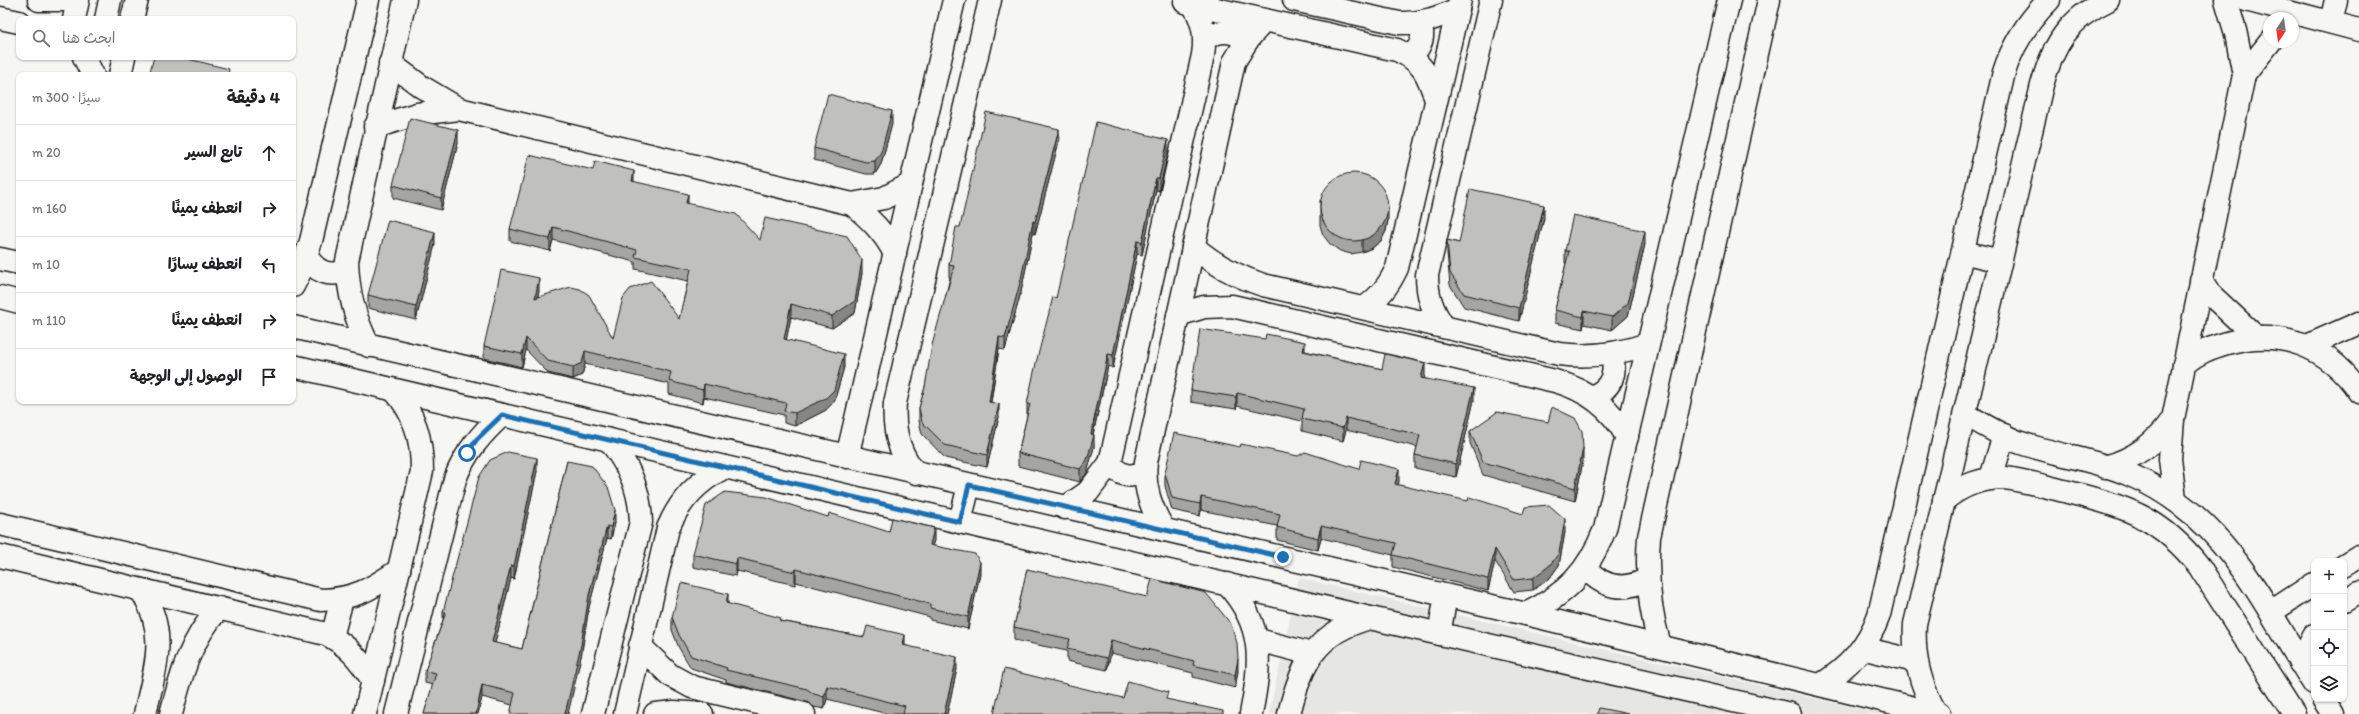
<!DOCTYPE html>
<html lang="ar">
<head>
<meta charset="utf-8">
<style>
	body { margin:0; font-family:Itim,"Playpen Sans Arabic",sans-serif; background:#f2f2f2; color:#202124; direction:rtl }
	.controls { position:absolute; right:12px; bottom:12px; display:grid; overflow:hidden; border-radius:8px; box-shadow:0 1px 3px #0004 }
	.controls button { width:36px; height:36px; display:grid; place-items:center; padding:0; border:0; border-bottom:1px solid #e0e0e0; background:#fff; color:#202124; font:20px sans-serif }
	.compass { position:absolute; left:2263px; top:12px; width:36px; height:36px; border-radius:50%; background:#fff; box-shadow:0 1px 3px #0004; rotate:193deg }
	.stop { position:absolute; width:12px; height:12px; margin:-9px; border:3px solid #1f6fb2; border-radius:50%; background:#fff }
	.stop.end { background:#1f6fb2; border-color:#fff; box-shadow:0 1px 4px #0008 }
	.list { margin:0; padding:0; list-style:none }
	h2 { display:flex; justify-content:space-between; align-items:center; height:52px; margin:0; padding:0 16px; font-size:17px }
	h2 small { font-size:13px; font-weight:400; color:#757577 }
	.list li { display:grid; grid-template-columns:26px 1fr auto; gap:12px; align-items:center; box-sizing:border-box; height:56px; padding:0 16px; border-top:1px solid #e0e0e0 }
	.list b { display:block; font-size:15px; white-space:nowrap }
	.list em { font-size:13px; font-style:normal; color:#757577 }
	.icon { flex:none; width:22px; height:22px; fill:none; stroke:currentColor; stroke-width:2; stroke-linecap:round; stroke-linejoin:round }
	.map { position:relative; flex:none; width:2359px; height:714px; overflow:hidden; direction:ltr }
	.search { position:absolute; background:#fff; box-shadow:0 1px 3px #0004; left:16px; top:16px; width:280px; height:44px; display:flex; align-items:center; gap:10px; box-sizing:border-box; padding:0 14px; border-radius:8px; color:#757577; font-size:15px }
	.panel { position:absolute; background:#fff; box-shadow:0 1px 3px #0004; left:16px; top:72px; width:280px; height:332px; border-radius:8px; direction:rtl }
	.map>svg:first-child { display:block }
	.built { fill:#e6e6e2 }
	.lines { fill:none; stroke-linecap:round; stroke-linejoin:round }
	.minor-casing { stroke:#1c1c1c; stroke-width:25 }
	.minor { stroke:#f6f6f2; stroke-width:22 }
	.wall { fill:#a5a5a3; stroke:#1c1c1c }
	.shaded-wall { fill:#868684; stroke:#1c1c1c }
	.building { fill:#c0c0bd; stroke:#1c1c1c }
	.route { stroke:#1f6fb2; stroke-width:5 }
</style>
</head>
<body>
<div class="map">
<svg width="2359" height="714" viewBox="0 0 2359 714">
	<rect width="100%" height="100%" fill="#f6f6f2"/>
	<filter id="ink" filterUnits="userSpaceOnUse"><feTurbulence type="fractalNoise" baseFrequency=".025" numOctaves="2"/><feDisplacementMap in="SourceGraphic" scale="8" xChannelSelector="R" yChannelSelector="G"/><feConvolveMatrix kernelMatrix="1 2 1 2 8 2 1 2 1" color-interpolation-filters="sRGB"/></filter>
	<g filter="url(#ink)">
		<polygon class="built" points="1299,578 1882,714 1269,714"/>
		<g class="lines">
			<defs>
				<g id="minor">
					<polyline points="39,0 71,0"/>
					<path d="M1294 0 1399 23C1421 24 1437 18 1458 9"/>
					<polyline points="2246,0 2359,30"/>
					<path d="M1185 2 1397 50C1423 62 1428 74 1436 100"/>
					<polyline points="0,18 19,22"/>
					<polyline points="74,19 78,0"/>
					<polyline points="106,19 110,0"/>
					<polyline points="132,19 137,0"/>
					<polyline points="2331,22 2336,0"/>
					<path d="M1205 39C1220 29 1233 30 1247 41"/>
					<path d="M1411 56C1421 47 1425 37 1420 23"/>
					<polyline points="84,57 93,75"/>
					<polyline points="390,63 422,87 459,109 852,204 884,198 911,184"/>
					<polyline points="120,75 124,57"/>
					<polyline points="2244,75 2270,42"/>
					<polyline points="375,127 417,114 459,109"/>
					<path d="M852 204C870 219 885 233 895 254"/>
					<path d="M1193 246C1214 265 1236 276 1263 285L1559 354C1591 358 1619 354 1648 344"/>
					<polyline points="1963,252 2000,261"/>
					<path d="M307 256C315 272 330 278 347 270"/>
					<polyline points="0,259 19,263"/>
					<polyline points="2201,280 2210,294 2256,337"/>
					<polyline points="293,286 301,270 311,241 368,0"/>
					<polyline points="0,297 19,302"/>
					<path d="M1364 308C1380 297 1389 285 1397 268L1460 0"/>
					<path d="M1178 315 1204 307 1232 306 1555 381C1587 390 1611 407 1627 437"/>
					<polyline points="293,327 1526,614 1939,714"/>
					<path d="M1444 327C1432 310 1427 295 1427 275L1491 0"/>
					<path d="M369 346C354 318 348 292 347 261L405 0"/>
					<polyline points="2307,346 2359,323"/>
					<path d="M2184 364C2197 353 2210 348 2227 343 2280 328 2329 346 2359 392"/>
					<polyline points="293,366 1370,618 1790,714"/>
					<path d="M1592 397C1611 389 1618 373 1611 354"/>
					<path d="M1965 414C1984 425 2003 437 2024 444 2058 455 2095 460 2128 474 2226 515 2261 601 2314 684"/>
					<polyline points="847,457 954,0"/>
					<path d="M1110 463C1119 476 1131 479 1145 471"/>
					<path d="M2105 467C2134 459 2155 444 2173 419"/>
					<path d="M916 473C898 453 893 429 895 403L990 0"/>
					<polyline points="1991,478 2004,435"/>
					<polyline points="2175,499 2170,459 2173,419 2244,75 2236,34 2226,0"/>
					<path d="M1944 500C1963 485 1981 478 2005 478 2027 481 2047 487 2068 492 2127 507 2160 517 2199 566L2294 714"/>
					<path d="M1065 508 1088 492 1110 463 1203 55C1206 35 1203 20 1192 3"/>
					<polyline points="960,522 969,485"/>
					<path d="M0 524 321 600C355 599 371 589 399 570"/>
					<path d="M1164 530C1151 508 1143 487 1146 462L1234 62 1248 39 1265 20"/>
					<path d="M0 556 326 634C348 645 360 660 373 681"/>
					<polyline points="2344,565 2359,556"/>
					<path d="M1586 568C1603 588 1624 592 1647 579"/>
					<path d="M1227 584C1265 626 1261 662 1251 714"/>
					<path d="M141 590C169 633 155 668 145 714"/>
					<polyline points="2344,601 2359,592"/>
					<polyline points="2271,612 2314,584"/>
					<path d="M1526 614C1567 594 1588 572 1605 529L1729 0"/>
					<polyline points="1439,634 1446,596"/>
					<polyline points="332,637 342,599"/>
					<polyline points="1258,640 1312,654"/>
					<polyline points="640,646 670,675 692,687 804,714"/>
					<path d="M1660 646C1649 609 1646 575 1649 537L1769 0"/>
					<polyline points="1862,648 1915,661"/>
					<polyline points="2300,663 2314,635"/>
					<path d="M1822 684C1849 667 1868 646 1879 615L2004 72C2013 44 2028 21 2049 0"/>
					<polyline points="2323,699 2333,714"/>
					<path d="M1936 713C1920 684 1913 658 1915 624L2042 85C2053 45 2069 18 2108 0"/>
					<path d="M171 714C182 672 190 641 219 608"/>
					<path d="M365 714 422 471C422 439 415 414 394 390"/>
					<path d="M396 714 455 479C465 453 481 434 502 415"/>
					<path d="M593 714 641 522C640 489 629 466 609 440"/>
					<path d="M625 714 668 528C680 500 697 482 725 467"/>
					<polyline points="655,714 674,712 702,714"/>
					<path d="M1289 714C1301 664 1316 632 1370 618"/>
				</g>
			</defs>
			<use href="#minor" class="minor-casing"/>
			<use href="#minor" class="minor"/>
		</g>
		<g class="wall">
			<polygon points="892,124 881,164 875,174 866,174 814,160 814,148"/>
			<polygon points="1059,141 1035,234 1033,233 1021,292 1005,350 999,349 991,402 999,417 987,467 945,458 922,434 919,421 919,408 925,387 950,277 949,277 949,265 960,227"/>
			<polygon points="458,143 441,210 393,198 393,185"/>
			<polygon points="1168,153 1159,191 1156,190 1142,255 1137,254 1113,368 1108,366 1093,435 1094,447 1087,473 1080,482 1018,466 1018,453 1027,416 1027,404 1056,298"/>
			<polygon points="634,182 688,203 760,240 862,273 855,313 832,328 791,317 786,340 844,367 834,402 826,410 795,426 784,423 784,415 704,397 703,403 669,394 669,384 585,364 582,375 573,379 548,373 526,350 522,367 484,358 484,346 539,291 538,297 613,338 679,319 688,281 635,269 635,262 553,240 550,251 510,241 510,229"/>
			<polygon points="1320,200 1388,220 1386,231 1381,241 1372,248 1362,252 1351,254 1340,251 1330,244 1323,235 1320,225"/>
			<polygon points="1544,218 1519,321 1464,307 1450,285 1447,253 1447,240 1459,243"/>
			<polygon points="435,244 416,320 368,308 368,295"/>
			<polygon points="1645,244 1628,316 1612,330 1584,324 1583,329 1555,323 1555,310 1566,263 1565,263 1565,251"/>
			<polygon points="1305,351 1382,369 1425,375 1424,378 1474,400 1456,477 1415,468 1415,455 1417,447 1346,430 1343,441 1302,431 1302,421 1237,406 1236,409 1191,402 1191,390"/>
			<polygon points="1470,431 1583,461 1575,501 1483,475 1470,443"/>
			<polygon points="1240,447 1399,481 1398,485 1565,532 1559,565 1549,579 1533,590 1514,592 1495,561 1488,591 1393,567 1393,555 1321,538 1318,550 1277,540 1277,526 1201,510 1200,516 1172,510 1165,486 1165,473"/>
			<polygon points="567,461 615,523 611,539 607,538 589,607 581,657 512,705 482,697 478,714 424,714 433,685 425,683 425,671 443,620 443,612 537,471 514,579 511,578 495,643 522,649"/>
			<polygon points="828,517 889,532 934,540 933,545 980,574 968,629 930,620 930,617 796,582 795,585 737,571 736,576 693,567 693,554"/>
			<polygon points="1027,569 1238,671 1235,688 1193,677 1193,673 1111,653 1107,670 1067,661 1067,651 1014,640 1014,627"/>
			<polygon points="728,604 781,621 905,645 957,669 947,714 888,714 827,699 824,709 814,707 807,702 726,682 726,680 691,668 679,648 672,630 672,617"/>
		</g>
		<g class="shaded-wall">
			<polygon points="892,111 892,124 881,164 875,174 875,161"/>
			<polygon points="1059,129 1059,141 1035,234 1035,222"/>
			<polygon points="458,130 458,143 441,210 441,198"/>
			<polygon points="1168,140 1168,153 1159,191 1159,178"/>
			<polygon points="634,171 634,184 632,181"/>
			<polygon points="1156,178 1156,190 1142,255 1142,242"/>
			<polygon points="688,194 688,206 686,203"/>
			<polygon points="1544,205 1544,218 1519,321 1519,308"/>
			<polygon points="1388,207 1388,220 1386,231 1381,241 1372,248 1362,252 1362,240"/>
			<polygon points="1033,221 1033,233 1021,292 1005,350 1005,338"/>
			<polygon points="553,227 553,240 550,251 550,239"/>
			<polygon points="1645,231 1645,244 1628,316 1612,330 1612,317"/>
			<polygon points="435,232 435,244 416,320 416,307"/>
			<polygon points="1137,241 1137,254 1113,368 1113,355"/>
			<polygon points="862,260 862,273 855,313 832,328 832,316"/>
			<polygon points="539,278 539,291 535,311 535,298"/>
			<polygon points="791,304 791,317 784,351 784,339"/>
			<polygon points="1584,311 1584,324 1583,329 1583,317"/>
			<polygon points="999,337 999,349 989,414 989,402"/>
			<polygon points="526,338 526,350 522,367 522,354"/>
			<polygon points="1305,342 1305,354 1303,351"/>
			<polygon points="585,351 585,364 582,375 573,379 573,367"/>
			<polygon points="844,354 844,367 834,402 826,410 795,426 795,413"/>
			<polygon points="1108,354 1108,366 1091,443 1094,435 1094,447 1087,473 1080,482 1080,469 1091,434"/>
			<polygon points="1425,363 1425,375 1421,390 1421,378"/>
			<polygon points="704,384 704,397 703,403 703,390"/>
			<polygon points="1474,388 1474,400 1456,477 1456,464"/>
			<polygon points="1237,393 1237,406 1236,409 1236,397"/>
			<polygon points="999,404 999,417 987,467 987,455"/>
			<polygon points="1346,418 1346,430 1343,441 1343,428"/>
			<polygon points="1583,448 1583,461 1575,501 1575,488"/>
			<polygon points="537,458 537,471 514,579 514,566"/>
			<polygon points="1399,469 1399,481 1395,497 1395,484"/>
			<polygon points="1201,497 1201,510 1200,516 1200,504"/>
			<polygon points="615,510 615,523 611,539 611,527"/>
			<polygon points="1565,519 1565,532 1559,565 1549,579 1533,590 1533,578"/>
			<polygon points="607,526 607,538 589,607 581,657 568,714 565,714 589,595"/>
			<polygon points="1321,526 1321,538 1318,550 1318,538"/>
			<polygon points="934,528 934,540 930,557 930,545"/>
			<polygon points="1495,549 1495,561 1488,591 1488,579"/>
			<polygon points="737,558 737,571 736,576 736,564"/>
			<polygon points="980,562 980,574 968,629 968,617"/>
			<polygon points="511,565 511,578 492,655 492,642"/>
			<polygon points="796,569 796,582 795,585 795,572"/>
			<polygon points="728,594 728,607 726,603"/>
			<polygon points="905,635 905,648 903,645"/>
			<polygon points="1111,640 1111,653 1107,670 1107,658"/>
			<polygon points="957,657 957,669 947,714 944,714"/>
			<polygon points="1238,659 1238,671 1235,688 1235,675"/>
			<polygon points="482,685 482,697 478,714 476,714"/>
			<polygon points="827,686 827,699 824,709 824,697"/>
		</g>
		<g class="building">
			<polygon points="154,57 180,57 229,69 228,75 149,75"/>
			<polygon points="828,94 892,111 881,152 875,161 866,162 814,148"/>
			<polygon points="986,112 1059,129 1035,222 1033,221 1021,279 1005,338 999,337 989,402 999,404 987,455 945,445 922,422 919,408 925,387 932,345 954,266 949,265 956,227 960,227"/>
			<polygon points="410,118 458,130 441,198 393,185"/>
			<polygon points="1096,122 1168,140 1159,178 1156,178 1142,242 1137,241 1113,355 1108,354 1091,434 1094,435 1087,460 1080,469 1018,453 1030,404 1027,404 1036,363 1053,297 1056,298"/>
			<polygon points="529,155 593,170 595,161 634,171 632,181 688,194 686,203 736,214 760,240 765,218 847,236 862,260 855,301 832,316 791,304 784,339 844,354 834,390 826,398 795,413 784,411 786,403 704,384 703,390 669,381 671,372 585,351 582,363 573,367 548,361 526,338 522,354 484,346 501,270 539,278 535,298 571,287 580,289 589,295 613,338 623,298 630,289 651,281 679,319 691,269 635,257 637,250 553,227 550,239 510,229"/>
			<circle cx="1354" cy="207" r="34"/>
			<polygon points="1470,189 1544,205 1519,308 1464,294 1450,273 1447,240 1459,243"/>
			<polygon points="1573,215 1645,231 1628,303 1612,317 1584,311 1583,317 1555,310 1569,251 1565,251"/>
			<polygon points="388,220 435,232 416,307 368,295"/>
			<polygon points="1200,329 1265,339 1266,334 1305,342 1303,351 1382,369 1385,354 1425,363 1421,378 1474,388 1456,464 1415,455 1420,435 1346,418 1343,428 1302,419 1304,409 1237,393 1236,397 1191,390"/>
			<polygon points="1552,407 1575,418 1582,431 1583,448 1575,488 1483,462 1470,431 1497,412 1548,422"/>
			<polygon points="1174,433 1240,447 1241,444 1298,456 1305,452 1359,469 1361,460 1399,469 1395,484 1468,501 1469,497 1523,514 1525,507 1549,505 1565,519 1559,553 1549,566 1533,578 1514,580 1495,549 1488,579 1393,555 1396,543 1321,526 1318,538 1277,527 1280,514 1201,497 1200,504 1172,498 1165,473"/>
			<polygon points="508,452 537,458 514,566 511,565 492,642 522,649 567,461 592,466 608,487 615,510 611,527 607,526 589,595 581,645 565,714 510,714 515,693 482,685 476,714 424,714 436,673 425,671 446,612 443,612 479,477 490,460"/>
			<polygon points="725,492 766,497 828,517 829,513 889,532 892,518 934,528 930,545 975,554 980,562 968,617 930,608 930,604 796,569 795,572 737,558 736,564 693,554 706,505"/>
			<polygon points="1027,569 1147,597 1152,579 1206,593 1231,624 1237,643 1238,659 1235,675 1193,665 1194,661 1111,640 1107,658 1067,649 1070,639 1014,627"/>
			<polygon points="681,583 728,594 726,603 781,618 780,621 864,637 867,626 905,635 903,645 957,657 944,714 903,714 905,706 827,686 824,697 814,694 807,689 726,670 727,668 691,656 679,635 672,617"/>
			<polygon points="1004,669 1123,698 1128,681 1168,692 1166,699 1223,711 1223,714 994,714"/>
			<polygon points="1599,708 1629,714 1597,714"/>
		</g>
	</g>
	<g class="lines" filter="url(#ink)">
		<polyline class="route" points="467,453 477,439 502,415 960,522 969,485 1283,557"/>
	</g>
</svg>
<div class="controls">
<button>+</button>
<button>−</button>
<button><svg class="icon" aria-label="locate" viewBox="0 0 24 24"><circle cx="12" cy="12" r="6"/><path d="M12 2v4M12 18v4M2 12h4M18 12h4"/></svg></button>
<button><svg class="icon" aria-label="layers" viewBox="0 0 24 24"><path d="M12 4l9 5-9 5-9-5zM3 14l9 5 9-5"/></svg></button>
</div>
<svg class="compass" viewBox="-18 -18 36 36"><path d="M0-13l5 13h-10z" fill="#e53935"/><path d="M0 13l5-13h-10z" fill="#757577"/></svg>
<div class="stop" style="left:467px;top:453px"></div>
<div class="stop end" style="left:1283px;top:557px"></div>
<div class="search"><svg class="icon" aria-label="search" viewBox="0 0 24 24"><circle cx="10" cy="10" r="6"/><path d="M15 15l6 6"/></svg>ابحث هنا</div>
<section class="panel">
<h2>4 دقيقة<small>سيرًا · 300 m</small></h2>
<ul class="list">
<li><svg class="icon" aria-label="ahead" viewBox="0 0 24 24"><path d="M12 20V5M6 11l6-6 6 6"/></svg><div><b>تابع السير</b></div><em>20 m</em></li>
<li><svg class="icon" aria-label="right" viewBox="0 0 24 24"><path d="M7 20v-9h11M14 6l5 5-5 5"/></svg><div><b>انعطف يمينًا</b></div><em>160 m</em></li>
<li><svg class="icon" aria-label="left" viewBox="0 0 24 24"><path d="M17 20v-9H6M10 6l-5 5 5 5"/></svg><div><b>انعطف يسارًا</b></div><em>10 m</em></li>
<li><svg class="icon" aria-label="right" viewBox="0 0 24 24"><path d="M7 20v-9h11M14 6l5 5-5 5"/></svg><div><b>انعطف يمينًا</b></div><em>110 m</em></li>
<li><svg class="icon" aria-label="arrive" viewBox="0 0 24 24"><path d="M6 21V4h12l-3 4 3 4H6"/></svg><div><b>الوصول إلى الوجهة</b></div></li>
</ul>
</section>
</div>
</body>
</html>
